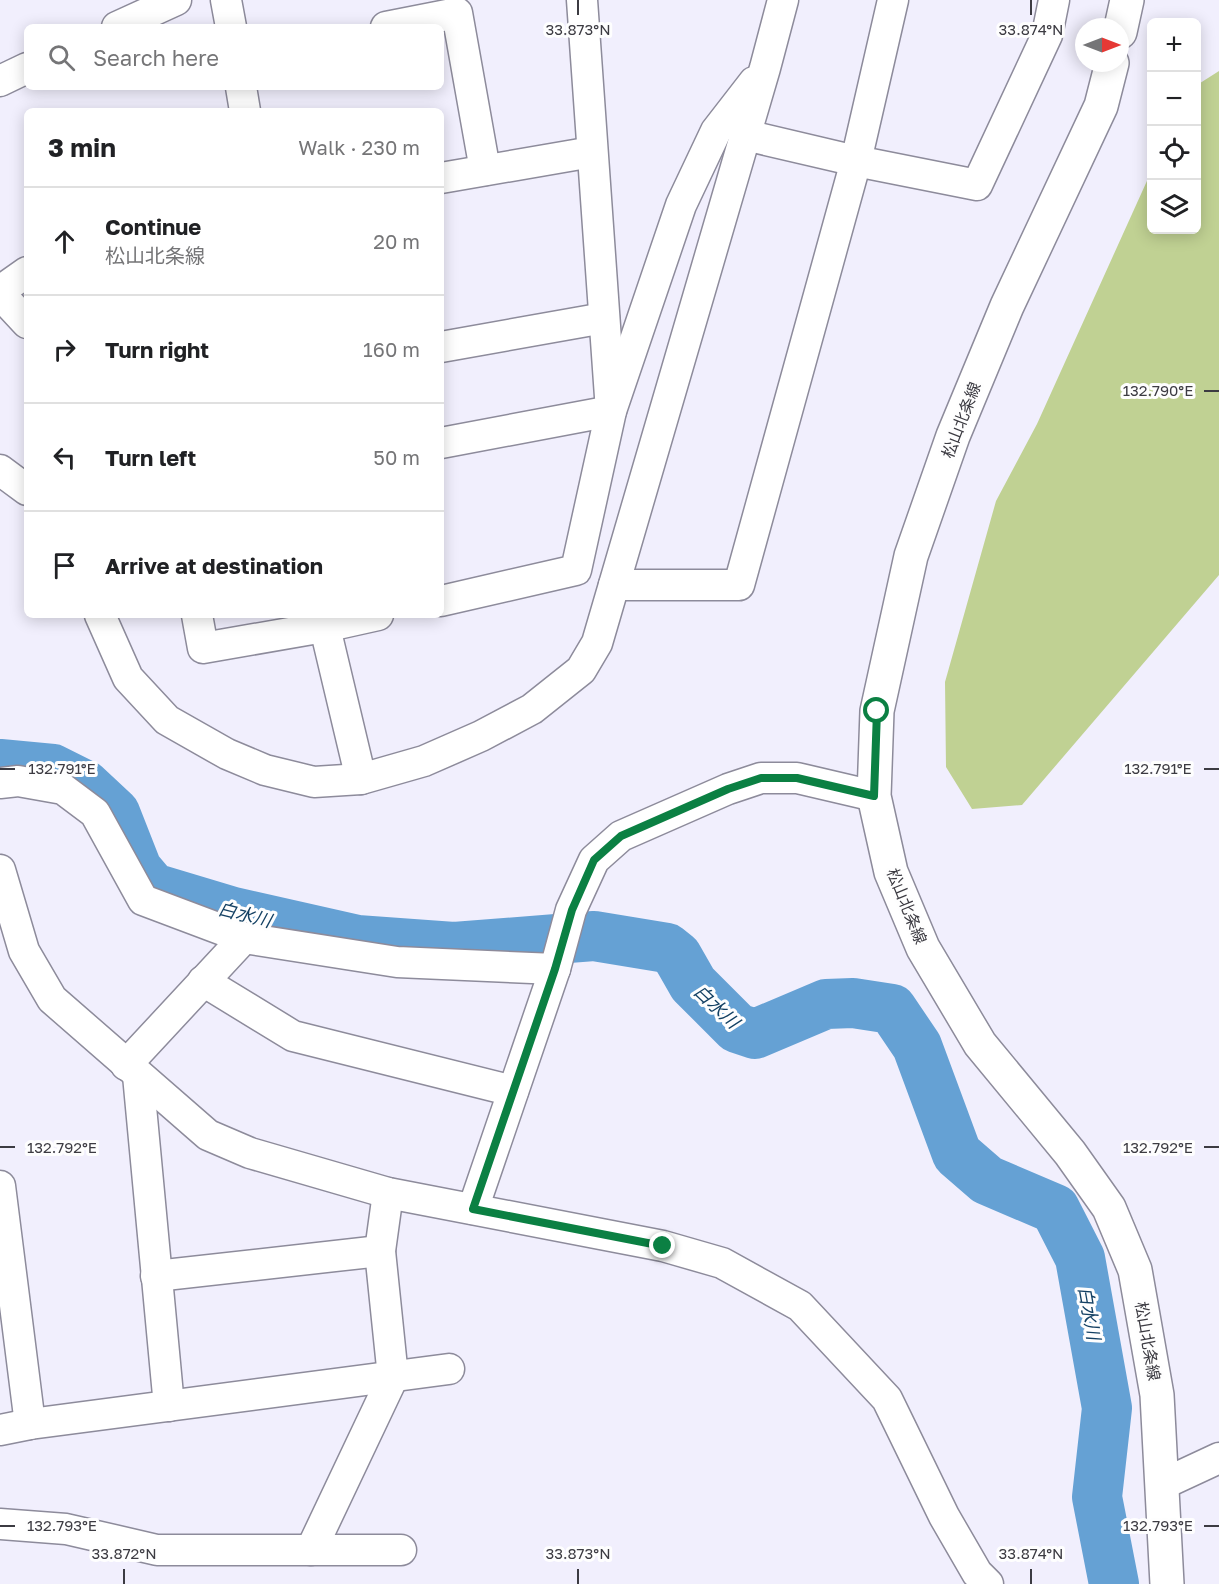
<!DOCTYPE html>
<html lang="en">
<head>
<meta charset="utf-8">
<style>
	body { margin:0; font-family:"Golos Text","Noto Sans JP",sans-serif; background:#f6f6f6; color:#202124 }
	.controls { position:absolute; right:18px; top:18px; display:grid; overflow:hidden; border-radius:9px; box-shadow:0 3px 15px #0003 }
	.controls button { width:54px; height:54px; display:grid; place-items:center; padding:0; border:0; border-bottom:2px solid #e0e0e0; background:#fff; color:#202124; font:30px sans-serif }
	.compass { position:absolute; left:1075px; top:18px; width:54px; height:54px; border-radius:50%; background:#fff; box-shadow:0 3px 15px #0003; rotate:90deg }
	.stop { position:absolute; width:18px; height:18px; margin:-14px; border:4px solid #0b8043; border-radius:50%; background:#fff }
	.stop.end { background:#0b8043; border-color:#fff; box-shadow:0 2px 6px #0008 }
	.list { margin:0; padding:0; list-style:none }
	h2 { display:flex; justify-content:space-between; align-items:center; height:78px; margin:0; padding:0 24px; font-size:26px }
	h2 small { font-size:20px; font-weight:400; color:#757577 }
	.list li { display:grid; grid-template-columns:39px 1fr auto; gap:18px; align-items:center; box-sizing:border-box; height:108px; padding:0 24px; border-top:2px solid #e0e0e0 }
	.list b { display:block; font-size:22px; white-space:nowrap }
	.list p { margin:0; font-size:20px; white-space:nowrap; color:#757577 }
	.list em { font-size:20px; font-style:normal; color:#757577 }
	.icon { flex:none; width:33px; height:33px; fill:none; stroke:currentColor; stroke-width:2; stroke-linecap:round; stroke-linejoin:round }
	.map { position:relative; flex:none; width:1219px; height:1584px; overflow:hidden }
	.search { position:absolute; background:#fff; box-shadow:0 3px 15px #0003; left:24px; top:24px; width:420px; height:66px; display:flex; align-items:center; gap:15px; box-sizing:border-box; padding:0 21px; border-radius:9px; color:#757577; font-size:22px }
	.panel { position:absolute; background:#fff; box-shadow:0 3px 15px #0003; left:24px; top:108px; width:420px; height:510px; border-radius:9px }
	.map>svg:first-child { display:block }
	.green { fill:#c0d193 }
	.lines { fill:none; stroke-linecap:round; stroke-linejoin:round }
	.river { stroke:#65a1d4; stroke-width:50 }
	.street-casing { stroke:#8d8b9b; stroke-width:33 }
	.primary-casing { stroke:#8d8b9b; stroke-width:36 }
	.street { stroke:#fff; stroke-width:30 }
	.primary { stroke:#fff; stroke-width:33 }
	.route { stroke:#0b8043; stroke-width:8 }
	.ticks { fill:none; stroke:#3c3b42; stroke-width:2 }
	.labels { text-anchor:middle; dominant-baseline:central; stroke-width:6; stroke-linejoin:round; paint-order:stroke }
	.street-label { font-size:16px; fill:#3c3b42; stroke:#fefefe }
	.water-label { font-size:18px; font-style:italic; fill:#134063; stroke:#fefefe }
	.ticks-label { font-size:15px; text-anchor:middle; fill:#3c3b42; stroke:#fefefe; stroke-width:6; stroke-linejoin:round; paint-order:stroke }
</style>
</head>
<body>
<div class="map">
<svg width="1219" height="1584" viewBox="0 0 1219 1584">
	<rect width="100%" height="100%" fill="#f1effd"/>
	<polygon class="green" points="1219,71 1219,575 1022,805 972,809 946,767 945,682 996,501 1037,424 1151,172 1152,230 1196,230 1197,85"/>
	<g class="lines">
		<polyline class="river" points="0,764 53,769 85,785 115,813 137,869 153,888 233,912 357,940 454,947 594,936 667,948 677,956 693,984 737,1028 755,1034 826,1004 853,1003 892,1009 917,1046 957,1154 987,1180 1055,1209 1080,1258 1107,1408 1097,1497 1114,1584"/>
		<defs>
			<g id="street">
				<polyline points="226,0 231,27"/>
				<polyline points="117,27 176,0"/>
				<polyline points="386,27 457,13 485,170"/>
				<polyline points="0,81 27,68"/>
				<polyline points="241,87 245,111"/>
				<polyline points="745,135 856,161 977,185 1047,35 1054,0"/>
				<polyline points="441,178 592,152"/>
				<polyline points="0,291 27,272"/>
				<polyline points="0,294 27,323"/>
				<polyline points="441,347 604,318"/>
				<polyline points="441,443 611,411 582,0"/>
				<polyline points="0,470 27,490"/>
				<polyline points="614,585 739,585 856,161 893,0"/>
				<polyline points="441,601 576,570 611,411 681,205 716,131 754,82"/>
				<polyline points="100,615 128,678 167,720 227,754 265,770 314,782 361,779 424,761 481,736 532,709 581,670 597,643 765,68 783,0"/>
				<polyline points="197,615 203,648 324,627 378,615"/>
				<polyline points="322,615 361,779"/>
				<polyline points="0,783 18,781 63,789 95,813 143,900 244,938 397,962 555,969"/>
				<polyline points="0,870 24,951 52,999 208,1135 250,1153 388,1193 663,1246 722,1263 800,1306 887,1399 944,1516 977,1573 988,1584"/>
				<polyline points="203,981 293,1036 513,1091"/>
				<polyline points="126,1065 244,938"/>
				<polyline points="138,1075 169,1406"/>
				<polyline points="0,1186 30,1424"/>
				<polyline points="473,1209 555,969 571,910 594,860 621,836 728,789 761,778 797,778 874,796"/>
				<polyline points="156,1276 380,1251"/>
				<polyline points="0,1430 30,1424 449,1369"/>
				<polyline points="1161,1485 1219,1458"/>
				<polyline points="0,1524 66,1529 157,1550 401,1550"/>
				<polyline points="311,1550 393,1377 380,1251 388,1193"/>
			</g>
			<g id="primary">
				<polyline points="1120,32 1127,0"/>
				<polyline points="1112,63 1101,106 1007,306 953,436 911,556 877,711 874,796 891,872 923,948 980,1044 1070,1153 1109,1208 1135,1270 1157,1395 1167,1584"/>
			</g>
		</defs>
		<use href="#street" class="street-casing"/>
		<use href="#primary" class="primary-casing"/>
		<use href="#street" class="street"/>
		<use href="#primary" class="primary"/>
	</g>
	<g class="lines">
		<polyline class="route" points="663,1246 473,1209 555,969 572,910 594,860 621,836 728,789 761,778 797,778 874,796 877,711"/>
	</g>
	<path class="ticks" d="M578 0V15M1031 0V15M1204 391H1219M0 769H15M1204 769H1219M0 1147H15M1204 1147H1219M0 1526H15M1204 1526H1219M124 1569V1584M578 1569V1584M1031 1569V1584"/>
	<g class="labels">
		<g class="street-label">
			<text transform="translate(961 420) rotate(-69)">松山北条線</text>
			<text transform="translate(907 906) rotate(68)">松山北条線</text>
			<text transform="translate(1148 1341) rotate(80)">松山北条線</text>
		</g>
		<g class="water-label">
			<text transform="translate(245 914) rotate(14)">白水川</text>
			<text transform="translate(717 1006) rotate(43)">白水川</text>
			<text transform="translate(1090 1313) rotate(80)">白水川</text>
		</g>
	</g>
	<g class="ticks-label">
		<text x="578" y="35">33.873°N</text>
		<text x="1031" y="35">33.874°N</text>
		<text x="1158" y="396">132.790°E</text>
		<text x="62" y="774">132.791°E</text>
		<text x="1158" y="774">132.791°E</text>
		<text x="1158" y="1153">132.792°E</text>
		<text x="62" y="1153">132.792°E</text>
		<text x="1158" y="1531">132.793°E</text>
		<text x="62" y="1531">132.793°E</text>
		<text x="124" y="1559">33.872°N</text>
		<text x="578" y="1559">33.873°N</text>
		<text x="1031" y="1559">33.874°N</text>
	</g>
</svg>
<div class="controls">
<button>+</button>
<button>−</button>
<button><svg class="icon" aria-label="locate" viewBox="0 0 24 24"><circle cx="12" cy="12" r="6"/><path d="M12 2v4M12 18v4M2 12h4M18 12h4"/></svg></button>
<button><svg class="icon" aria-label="layers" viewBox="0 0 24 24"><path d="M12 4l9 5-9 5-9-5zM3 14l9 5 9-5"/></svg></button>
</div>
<svg class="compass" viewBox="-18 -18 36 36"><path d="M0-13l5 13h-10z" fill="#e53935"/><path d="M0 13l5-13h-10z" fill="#757577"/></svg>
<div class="stop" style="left:877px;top:711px"></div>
<div class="stop end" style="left:663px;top:1246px"></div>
<div class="search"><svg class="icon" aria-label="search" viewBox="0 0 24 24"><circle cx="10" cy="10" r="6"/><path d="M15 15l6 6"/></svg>Search here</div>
<section class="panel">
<h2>3 min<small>Walk · 230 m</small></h2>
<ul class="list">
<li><svg class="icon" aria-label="ahead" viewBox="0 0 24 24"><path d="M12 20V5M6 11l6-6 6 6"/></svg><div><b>Continue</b><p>松山北条線</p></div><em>20 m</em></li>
<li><svg class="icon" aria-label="right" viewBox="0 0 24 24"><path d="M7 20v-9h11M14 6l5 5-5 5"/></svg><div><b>Turn right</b></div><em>160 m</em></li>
<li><svg class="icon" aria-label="left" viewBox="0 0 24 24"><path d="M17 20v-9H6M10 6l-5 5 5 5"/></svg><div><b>Turn left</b></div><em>50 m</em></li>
<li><svg class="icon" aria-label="arrive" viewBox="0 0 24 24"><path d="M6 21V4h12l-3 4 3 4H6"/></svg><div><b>Arrive at destination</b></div></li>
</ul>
</section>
</div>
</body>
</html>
